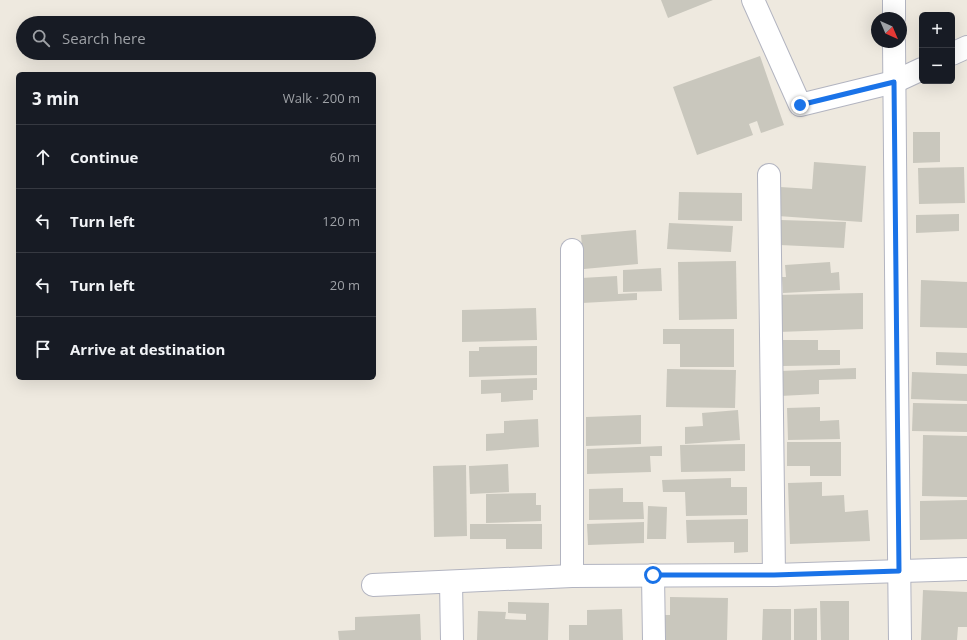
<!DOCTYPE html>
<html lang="en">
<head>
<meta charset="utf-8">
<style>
	body { margin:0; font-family:"Open Sans",sans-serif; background:#20242c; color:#f1f3f6 }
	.controls { position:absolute; right:12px; top:12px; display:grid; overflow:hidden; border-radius:6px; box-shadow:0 4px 16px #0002 }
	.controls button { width:36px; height:36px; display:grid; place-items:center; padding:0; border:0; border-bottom:1px solid #363941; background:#171b24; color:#f1f3f6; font:20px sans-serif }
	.compass { position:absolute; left:871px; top:12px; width:36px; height:36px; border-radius:50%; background:#171b24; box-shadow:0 4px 16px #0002; rotate:136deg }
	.stop { position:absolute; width:12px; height:12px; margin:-9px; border:3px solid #1a73e8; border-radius:50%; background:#fff }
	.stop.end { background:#1a73e8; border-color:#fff; box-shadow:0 1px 4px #0008 }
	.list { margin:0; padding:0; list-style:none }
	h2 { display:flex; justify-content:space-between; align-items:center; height:52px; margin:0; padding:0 16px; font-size:17px }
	h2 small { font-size:13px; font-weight:400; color:#9ea1a6 }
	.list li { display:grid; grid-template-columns:26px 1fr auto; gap:12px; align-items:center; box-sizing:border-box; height:64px; padding:0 16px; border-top:1px solid #363941 }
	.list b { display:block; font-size:15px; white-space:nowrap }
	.list em { font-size:13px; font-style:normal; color:#9ea1a6 }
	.icon { flex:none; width:22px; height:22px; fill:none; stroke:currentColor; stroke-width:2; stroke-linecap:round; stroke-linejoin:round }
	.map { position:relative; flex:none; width:967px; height:640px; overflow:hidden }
	.search { position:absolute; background:#171b24; box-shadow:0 4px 16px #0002; left:16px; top:16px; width:360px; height:44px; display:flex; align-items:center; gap:10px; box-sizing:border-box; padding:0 14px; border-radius:22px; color:#9ea1a6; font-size:15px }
	.panel { position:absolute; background:#171b24; box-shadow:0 4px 16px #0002; left:16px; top:72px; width:360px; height:308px; border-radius:6px }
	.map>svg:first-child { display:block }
	.building { fill:#c9c7bd }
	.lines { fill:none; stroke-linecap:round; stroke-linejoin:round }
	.minor-casing { stroke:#b2b4c0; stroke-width:24 }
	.minor { stroke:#fff; stroke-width:22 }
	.route { stroke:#1a73e8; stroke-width:5 }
</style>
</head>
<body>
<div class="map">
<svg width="967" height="640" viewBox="0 0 967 640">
	<rect width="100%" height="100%" fill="#eee9df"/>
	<g class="building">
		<polygon points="661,0 713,0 668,18"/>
		<polygon points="760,56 784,125 761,133 757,121 749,124 753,135 697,155 673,87"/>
		<polygon points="913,132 940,132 940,162 913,163"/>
		<polygon points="814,162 866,166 862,222 778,216 780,187 812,189"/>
		<polygon points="964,167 965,203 919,204 918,168"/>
		<polygon points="679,192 742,193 742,221 678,220"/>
		<polygon points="959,214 959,231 916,233 916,215"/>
		<polygon points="781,220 846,222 844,248 780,245"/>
		<polygon points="669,223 733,226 731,252 667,249"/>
		<polygon points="636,230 638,264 584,269 581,235"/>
		<polygon points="736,261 737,319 679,320 678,262"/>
		<polygon points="830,262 831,273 839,272 840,290 783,293 782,277 786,277 785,265"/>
		<polygon points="661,268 662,291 623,292 623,270"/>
		<polygon points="617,276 618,294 637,293 637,300 582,303 581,278"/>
		<polygon points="921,280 967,282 967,328 920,327"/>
		<polygon points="863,293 863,329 778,332 777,295"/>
		<polygon points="536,308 537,340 462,342 462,310"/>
		<polygon points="663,329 734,329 734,367 680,367 680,344 663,344"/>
		<polygon points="782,340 818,340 818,350 840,350 840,365 783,366"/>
		<polygon points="537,346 537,375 469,377 469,351 479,351 479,347"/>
		<polygon points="936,352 967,353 967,366 936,365"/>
		<polygon points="856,368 856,379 819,380 819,394 780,396 780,371"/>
		<polygon points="667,369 736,370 735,408 666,407"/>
		<polygon points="912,372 967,374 967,401 911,399"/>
		<polygon points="537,378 537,390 533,390 533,400 501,402 501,393 481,394 481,380"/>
		<polygon points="913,403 967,404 967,432 912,431"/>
		<polygon points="820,407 820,421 839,420 840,439 788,440 787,408"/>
		<polygon points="738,410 740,440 685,444 685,427 703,426 702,413"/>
		<polygon points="641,415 641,444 586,446 586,417"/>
		<polygon points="538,419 539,447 486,451 486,434 504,433 504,421"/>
		<polygon points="923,435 967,436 967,497 922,496"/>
		<polygon points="787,442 841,442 841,476 810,476 810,466 787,466"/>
		<polygon points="745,444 745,471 681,472 680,445"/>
		<polygon points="662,446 662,456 650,456 651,472 587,474 587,449"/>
		<polygon points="508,464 509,492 470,494 469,466"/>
		<polygon points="466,465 467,536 434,537 433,466"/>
		<polygon points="731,478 731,487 747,487 747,515 686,516 685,492 663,492 662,480"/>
		<polygon points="822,482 822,496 844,495 845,512 868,510 870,541 790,544 788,483"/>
		<polygon points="623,488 623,502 643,502 644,519 589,520 589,489"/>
		<polygon points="536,493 536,505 541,505 541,521 486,523 486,494"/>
		<polygon points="967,500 967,539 920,540 920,501"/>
		<polygon points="648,506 667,507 666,539 647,539"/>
		<polygon points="748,519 748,552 734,553 734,542 687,543 686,520"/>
		<polygon points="644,522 644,543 588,545 587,524"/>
		<polygon points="470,524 542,524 542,549 506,549 506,539 470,539"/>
		<polygon points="923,590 967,592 967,627 958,627 957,640 921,640"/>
		<polygon points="670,597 728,598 727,640 663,640 663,615 670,615"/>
		<polygon points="820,601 849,601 849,640 821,640"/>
		<polygon points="508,602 549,603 548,640 477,640 478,611 506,612 505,619 526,620 526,614 508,613"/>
		<polygon points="817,608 817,640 794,640 794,609"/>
		<polygon points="622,609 623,640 569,640 569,625 587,625 587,610"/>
		<polygon points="763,609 791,609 791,640 762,640"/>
		<polygon points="420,614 421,640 339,640 338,631 355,630 355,617"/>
	</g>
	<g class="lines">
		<defs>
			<g id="minor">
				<polyline points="753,0 800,105 894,82 922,69"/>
				<polyline points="894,0 894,18"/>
				<polyline points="894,42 897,380 900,640"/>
				<polyline points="952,54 967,47"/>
				<polyline points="769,175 774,575"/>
				<polyline points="572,250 572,576"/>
				<polyline points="653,575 654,640"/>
				<polyline points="451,582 452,640"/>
				<polyline points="373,585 572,576 774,575 967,569"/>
			</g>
		</defs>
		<use href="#minor" class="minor-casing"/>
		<use href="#minor" class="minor"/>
	</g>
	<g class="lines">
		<polyline class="route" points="653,575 774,575 899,571 894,82 800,105"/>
	</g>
</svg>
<div class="controls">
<button>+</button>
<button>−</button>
</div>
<svg class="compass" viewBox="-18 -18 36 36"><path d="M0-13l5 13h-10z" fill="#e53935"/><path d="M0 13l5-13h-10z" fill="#9ea1a6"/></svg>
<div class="stop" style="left:653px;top:575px"></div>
<div class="stop end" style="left:800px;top:105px"></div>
<div class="search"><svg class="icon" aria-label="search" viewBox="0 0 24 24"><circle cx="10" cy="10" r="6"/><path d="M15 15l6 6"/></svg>Search here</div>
<section class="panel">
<h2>3 min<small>Walk · 200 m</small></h2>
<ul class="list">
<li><svg class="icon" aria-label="ahead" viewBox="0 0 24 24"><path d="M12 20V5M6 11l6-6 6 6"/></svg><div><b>Continue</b></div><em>60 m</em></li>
<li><svg class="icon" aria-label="left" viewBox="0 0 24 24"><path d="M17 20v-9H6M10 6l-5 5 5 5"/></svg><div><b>Turn left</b></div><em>120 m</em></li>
<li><svg class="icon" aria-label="left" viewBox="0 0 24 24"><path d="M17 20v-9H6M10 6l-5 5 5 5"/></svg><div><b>Turn left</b></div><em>20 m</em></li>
<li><svg class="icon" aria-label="arrive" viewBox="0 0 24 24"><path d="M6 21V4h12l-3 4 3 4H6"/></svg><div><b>Arrive at destination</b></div></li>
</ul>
</section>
</div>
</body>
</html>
